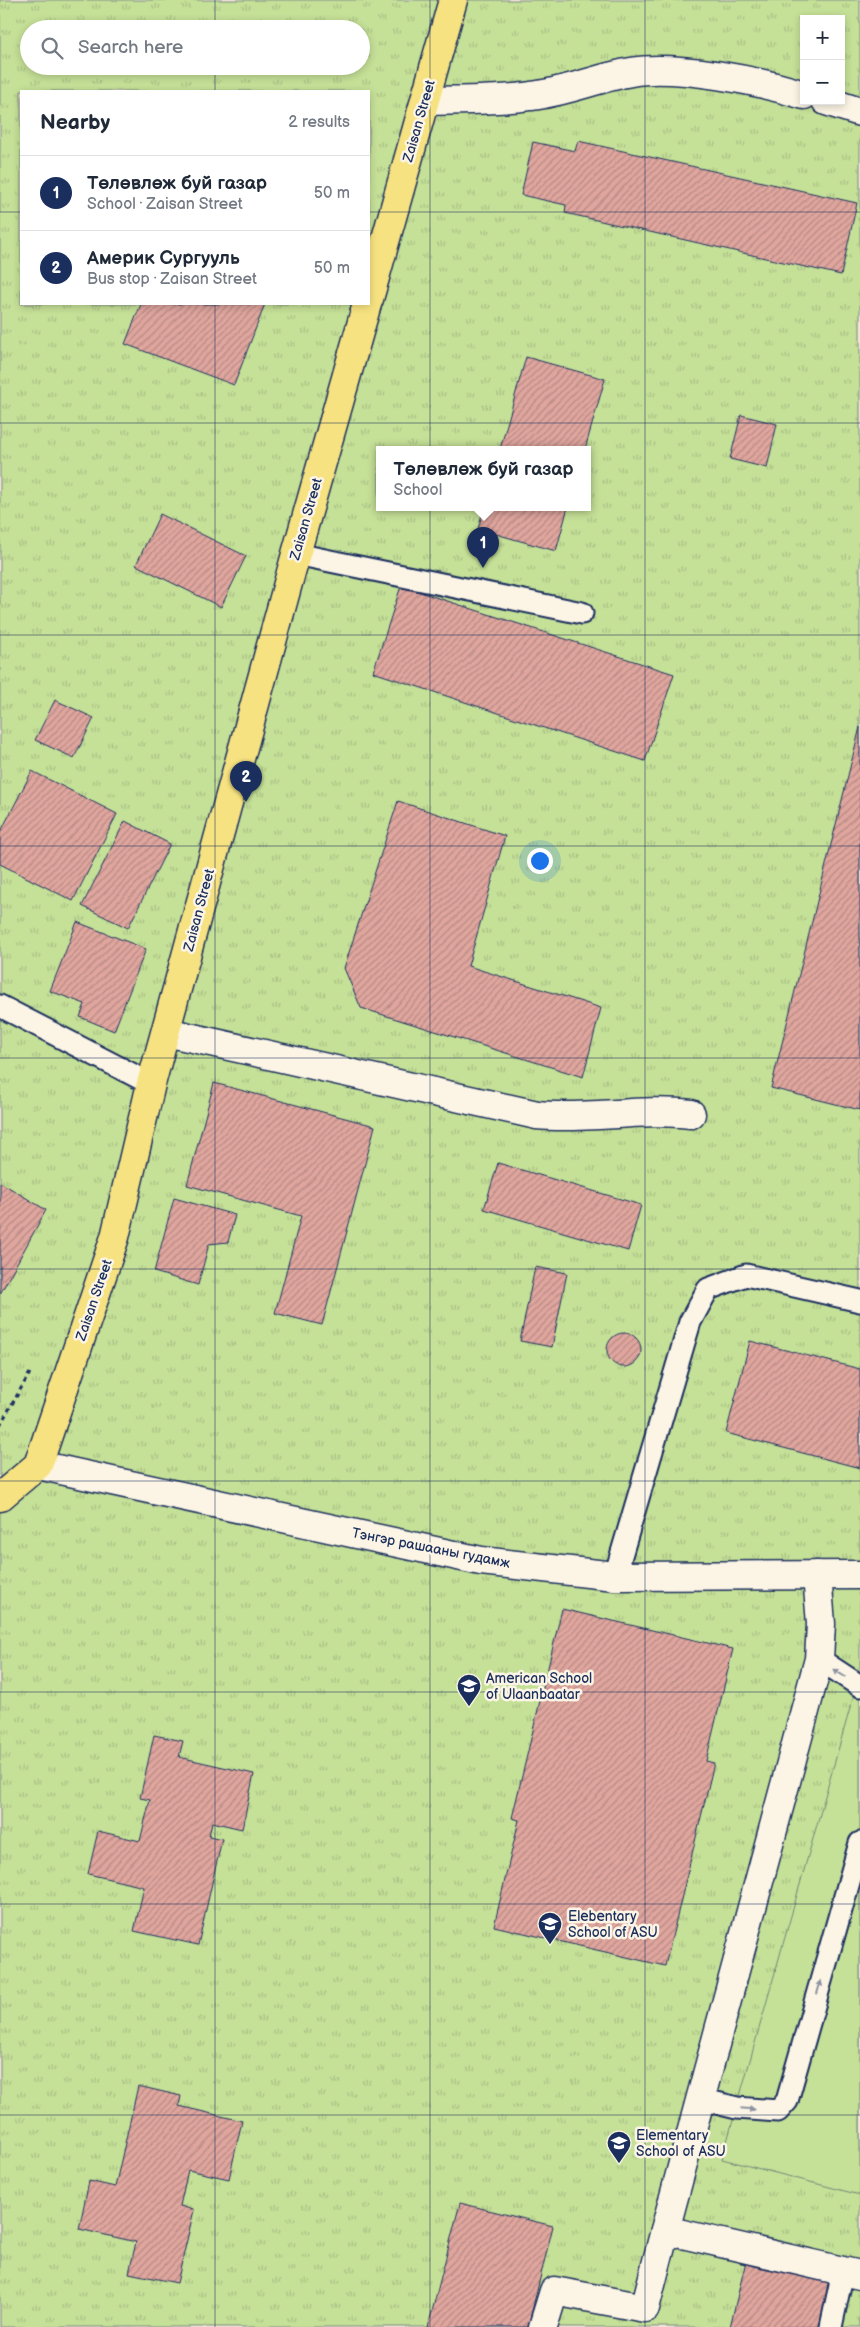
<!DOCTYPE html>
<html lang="en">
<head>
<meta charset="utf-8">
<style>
	body { margin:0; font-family:"Balsamiq Sans",sans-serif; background:#f2f2f3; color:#1f2937 }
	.controls { position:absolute; right:15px; top:15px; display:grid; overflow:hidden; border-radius:0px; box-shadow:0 2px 8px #0003 }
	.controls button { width:45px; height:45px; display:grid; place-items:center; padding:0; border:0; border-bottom:1px solid #e0e1e3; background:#fff; color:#1f2937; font:25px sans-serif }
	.you { position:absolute; left:539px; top:860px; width:18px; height:18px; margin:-12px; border:4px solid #fff; border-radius:50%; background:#1a73e8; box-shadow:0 0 0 8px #1a73e833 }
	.badge { display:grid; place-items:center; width:32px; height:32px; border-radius:50%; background:#1b2f5e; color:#fff; font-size:16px; font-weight:700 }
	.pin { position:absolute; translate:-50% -41px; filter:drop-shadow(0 1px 2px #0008) }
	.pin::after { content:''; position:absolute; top:26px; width:18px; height:15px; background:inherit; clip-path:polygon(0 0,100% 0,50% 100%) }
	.popup { position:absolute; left:376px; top:446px; width:215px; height:65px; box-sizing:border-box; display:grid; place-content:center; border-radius:0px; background:#fff; filter:drop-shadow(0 1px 4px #0005); font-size:16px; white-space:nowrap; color:#747a83 }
	.popup b { font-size:19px; color:#1f2937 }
	.popup::after { content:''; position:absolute; left:50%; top:100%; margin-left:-10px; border:10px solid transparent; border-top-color:#fff }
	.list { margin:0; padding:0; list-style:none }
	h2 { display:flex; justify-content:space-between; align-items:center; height:65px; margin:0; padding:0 20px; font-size:21px }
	h2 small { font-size:16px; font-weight:400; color:#747a83 }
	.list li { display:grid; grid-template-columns:32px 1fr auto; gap:15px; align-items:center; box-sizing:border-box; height:75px; padding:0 20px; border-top:1px solid #e0e1e3 }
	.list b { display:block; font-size:19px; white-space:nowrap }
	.list p { margin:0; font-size:16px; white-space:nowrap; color:#747a83 }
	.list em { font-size:16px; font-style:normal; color:#747a83 }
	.icon { flex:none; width:28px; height:28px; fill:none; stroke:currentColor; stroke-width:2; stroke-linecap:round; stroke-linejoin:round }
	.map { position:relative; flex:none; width:860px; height:2327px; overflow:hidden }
	.search { position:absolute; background:#fff; box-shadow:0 2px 8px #0003; left:20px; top:20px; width:350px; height:55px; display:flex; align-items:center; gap:12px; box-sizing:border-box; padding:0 18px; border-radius:28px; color:#747a83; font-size:19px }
	.panel { position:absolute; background:#fff; box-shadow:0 2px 8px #0003; left:20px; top:90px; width:350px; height:215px; border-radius:0px }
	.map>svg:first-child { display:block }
	.park { fill:url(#park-tufts); stroke:#70887a; fill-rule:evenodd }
	.pitch { fill:#c5e097; stroke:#70887a }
	.building { fill:url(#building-hatch); stroke:#1b2f5e }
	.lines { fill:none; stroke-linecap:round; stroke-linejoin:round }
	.lane-casing { stroke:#1b2f5e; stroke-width:25 }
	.street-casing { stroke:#1b2f5e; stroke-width:31 }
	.primary-casing { stroke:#1b2f5e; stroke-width:31 }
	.path { stroke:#1b2f5e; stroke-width:3; stroke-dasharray:4 4; stroke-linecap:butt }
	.lane { stroke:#fcf5e5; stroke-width:21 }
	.street { stroke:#fcf5e5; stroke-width:28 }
	.primary { stroke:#f7e281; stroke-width:28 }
	.oneway { fill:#8c92a2 }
	.grid { fill:none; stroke:#1b2f5e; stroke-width:1; stroke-opacity:0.55 }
	.labels { text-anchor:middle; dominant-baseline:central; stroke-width:5; stroke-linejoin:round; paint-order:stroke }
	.street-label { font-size:14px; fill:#1b2f5e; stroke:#fcf5e5 }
	.poi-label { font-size:14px; fill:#1b2f5e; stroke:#fcf5e5; text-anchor:start }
</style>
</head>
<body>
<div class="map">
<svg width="860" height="2327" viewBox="0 0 860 2327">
	<defs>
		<pattern id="park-tufts" width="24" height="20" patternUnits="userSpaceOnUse" patternTransform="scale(1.25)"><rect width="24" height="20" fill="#c5e097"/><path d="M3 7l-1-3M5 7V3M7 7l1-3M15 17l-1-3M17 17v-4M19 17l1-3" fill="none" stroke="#a9c085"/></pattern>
		<pattern id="building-hatch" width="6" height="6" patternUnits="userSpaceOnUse" patternTransform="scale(1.25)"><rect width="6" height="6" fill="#e0a69e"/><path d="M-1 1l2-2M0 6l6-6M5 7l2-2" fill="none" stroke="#b58884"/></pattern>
	</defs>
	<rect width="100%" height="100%" fill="#f6e5d7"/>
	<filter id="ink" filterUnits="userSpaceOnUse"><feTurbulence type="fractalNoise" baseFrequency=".02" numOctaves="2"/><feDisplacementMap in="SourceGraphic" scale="10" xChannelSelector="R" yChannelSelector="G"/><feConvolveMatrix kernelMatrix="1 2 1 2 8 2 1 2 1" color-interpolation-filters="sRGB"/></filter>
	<g filter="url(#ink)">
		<path class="park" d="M0 0H860V2327H0ZM804 19H841V101H804ZM29 29H361V66H29ZM21 91H369V304H21ZM379 449H587V507H379Z"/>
		<polygon class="pitch" points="860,1673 860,2195 722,2159"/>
		<g class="building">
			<polygon points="578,141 857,203 841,275 565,213 566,205 521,195 533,142 575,151"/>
			<polygon points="141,304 265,304 234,385 125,344"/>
			<polygon points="526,357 605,379 585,449 500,449"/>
			<polygon points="741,415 777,424 767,468 730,459"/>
			<polygon points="484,507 568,507 556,551 478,529"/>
			<polygon points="160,514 246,556 221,607 136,565"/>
			<polygon points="401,586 674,674 645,761 373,672"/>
			<polygon points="55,700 94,718 74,758 35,740"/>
			<polygon points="860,727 860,1110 771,1088"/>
			<polygon points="32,771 117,814 73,901 0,864 0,833"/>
			<polygon points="398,801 505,836 468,966 601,1008 583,1077 361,1008 344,968"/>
			<polygon points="125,821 170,844 128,928 82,906"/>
			<polygon points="77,922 146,949 114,1031 80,1017 85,1004 50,991"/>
			<polygon points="214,1083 375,1126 322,1325 275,1313 301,1216 187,1185"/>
			<polygon points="498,1163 641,1205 628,1251 484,1209"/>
			<polygon points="0,1182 46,1210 0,1294"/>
			<polygon points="174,1198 235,1215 228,1242 209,1244 198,1285 154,1272"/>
			<polygon points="535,1267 567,1273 552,1347 520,1341"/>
			<circle cx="624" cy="1350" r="17"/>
			<polygon points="750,1341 860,1369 860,1468 726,1433"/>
			<polygon points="562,1609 733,1649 706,1761 714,1763 665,1966 494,1926 519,1820 512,1818"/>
			<polygon points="154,1735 183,1741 179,1757 254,1774 242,1829 212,1822 209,1836 222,1839 198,1945 134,1931 144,1887 88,1874 98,1831 140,1841 150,1800 140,1798"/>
			<polygon points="138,2086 181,2096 179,2106 242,2121 229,2179 188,2170 180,2206 194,2210 177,2283 129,2273 136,2242 79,2229 89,2181 115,2187"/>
			<polygon points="460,2203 553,2226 528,2327 428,2327"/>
			<polygon points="746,2261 834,2282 823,2327 730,2327"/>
		</g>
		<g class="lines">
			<defs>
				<g id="lane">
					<polyline points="296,554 582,613"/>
					<polyline points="0,1006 151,1084"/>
					<polyline points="615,1576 690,1322 708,1289 746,1275 860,1301"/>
					<polyline points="819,1659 860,1686"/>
					<polyline points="700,2099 737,2108 778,2111 787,2101 860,1843"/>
					<polyline points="831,2327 843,2271"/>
				</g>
				<g id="street">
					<path d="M425 101C460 100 497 101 531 96 566 92 597 78 631 72 676 64 760 81 804 95"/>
					<polyline points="826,101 860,112"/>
					<path d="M166 1032 537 1115C589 1120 640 1108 691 1114"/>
					<polyline points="38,1465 481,1561 615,1576 860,1575"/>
					<polyline points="817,1575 821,1624 819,1659 665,2230 860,2275"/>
					<polyline points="543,2327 554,2291 645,2308 665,2230"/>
				</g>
				<g id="primary">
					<polyline points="369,299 453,0"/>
					<polyline points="0,1497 38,1465 115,1237 151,1084 296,554 367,304"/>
				</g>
			</defs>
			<use href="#lane" class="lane-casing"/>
			<use href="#street" class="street-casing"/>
			<use href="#primary" class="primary-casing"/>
			<polyline class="path" points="0,1425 31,1371"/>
			<use href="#lane" class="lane"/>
			<use href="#street" class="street"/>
			<use href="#primary" class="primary"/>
		</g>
		<defs><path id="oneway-solid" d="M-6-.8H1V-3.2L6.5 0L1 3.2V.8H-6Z" transform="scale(1.25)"/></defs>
		<g class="oneway">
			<use href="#oneway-solid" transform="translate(839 1673) rotate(-148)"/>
			<use href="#oneway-solid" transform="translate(819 1987) rotate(-74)"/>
			<use href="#oneway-solid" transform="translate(748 2109) rotate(5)"/>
		</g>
	</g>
	<path class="grid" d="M215 0V29M430 0V2327M645 0V2327M215 66V91M0 212H21M369 212H860M215 304V2327M0 423H860M0 635H860M0 846H860M0 1058H860M0 1269H860M0 1481H860M0 1692H860M0 1904H860M0 2115H860"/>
	<defs>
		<symbol id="school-pin" viewBox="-11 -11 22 30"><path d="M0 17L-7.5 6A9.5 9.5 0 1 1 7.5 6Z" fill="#1b2f5e" stroke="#fcf5e5"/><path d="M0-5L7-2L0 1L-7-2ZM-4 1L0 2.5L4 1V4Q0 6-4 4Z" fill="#fff"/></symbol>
	</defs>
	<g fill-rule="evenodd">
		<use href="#school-pin" x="455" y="1672" width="28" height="38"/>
		<use href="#school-pin" x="536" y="1910" width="28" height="38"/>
		<use href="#school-pin" x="605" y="2129" width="28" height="38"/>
	</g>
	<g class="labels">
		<g class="street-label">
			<text transform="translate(419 121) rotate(-74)">Zaisan Street</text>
			<text transform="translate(306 519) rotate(-74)">Zaisan Street</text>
			<text transform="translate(199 910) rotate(-75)">Zaisan Street</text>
			<text transform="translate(94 1300) rotate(-71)">Zaisan Street</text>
			<text transform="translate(431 1548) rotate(11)">Тэнгэр рашааны гудамж</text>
		</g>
		<g class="poi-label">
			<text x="486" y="1678">American School<tspan x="486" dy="16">of Ulaanbaatar</tspan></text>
			<text x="568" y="1916">Elebentary<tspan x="568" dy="16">School of ASU</tspan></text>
			<text x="636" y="2135">Elementary<tspan x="636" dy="16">School of ASU</tspan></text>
		</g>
	</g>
</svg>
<div class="controls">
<button>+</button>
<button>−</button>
</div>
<div class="you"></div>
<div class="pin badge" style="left:483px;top:568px">1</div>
<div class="popup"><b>Төлөвлөж буй газар</b>School</div>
<div class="pin badge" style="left:246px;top:802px">2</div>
<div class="search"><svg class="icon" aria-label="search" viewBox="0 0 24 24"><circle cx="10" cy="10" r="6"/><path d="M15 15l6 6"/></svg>Search here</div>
<section class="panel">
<h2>Nearby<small>2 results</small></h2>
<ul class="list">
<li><span class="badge">1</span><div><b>Төлөвлөж буй газар</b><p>School · Zaisan Street</p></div><em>50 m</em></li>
<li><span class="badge">2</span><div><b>Америк Cургууль</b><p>Bus stop · Zaisan Street</p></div><em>50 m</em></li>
</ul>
</section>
</div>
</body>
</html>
